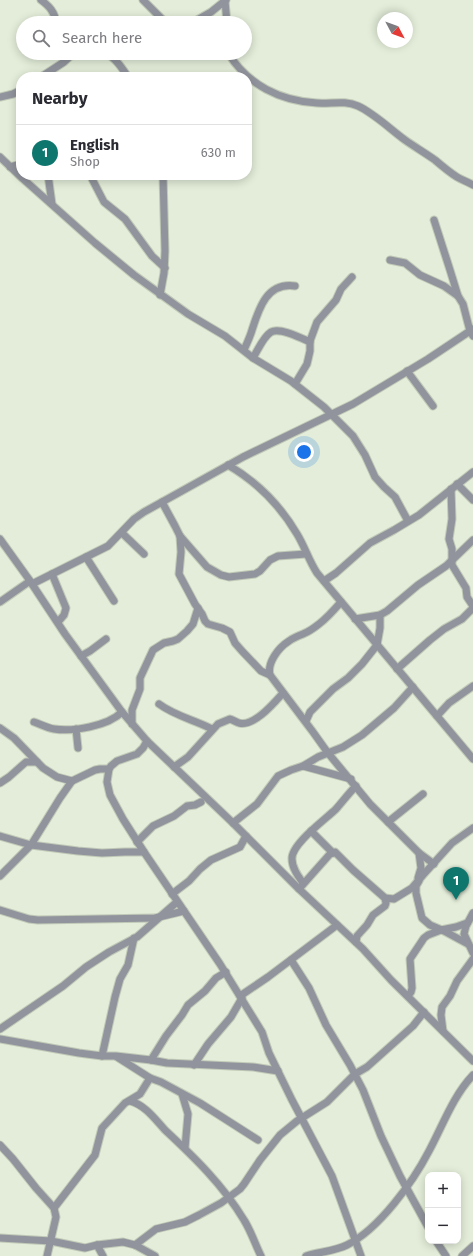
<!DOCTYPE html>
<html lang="en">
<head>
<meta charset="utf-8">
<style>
	body { margin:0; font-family:"Fira Sans",sans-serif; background:#f2f2f3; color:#2b2b33 }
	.controls { position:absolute; right:12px; bottom:12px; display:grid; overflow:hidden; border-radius:8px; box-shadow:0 2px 10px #0003 }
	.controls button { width:36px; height:36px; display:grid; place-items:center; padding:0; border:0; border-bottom:1px solid #e1e1e2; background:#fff; color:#2b2b33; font:20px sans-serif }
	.compass { position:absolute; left:377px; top:12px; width:36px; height:36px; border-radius:50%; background:#fff; box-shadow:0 2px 10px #0003; rotate:131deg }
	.you { position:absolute; left:304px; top:452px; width:14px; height:14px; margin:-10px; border:3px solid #fff; border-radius:50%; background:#1a73e8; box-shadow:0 0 0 6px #1a73e833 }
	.badge { display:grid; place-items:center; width:26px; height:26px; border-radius:50%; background:#0f766e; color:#fff; font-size:13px; font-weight:700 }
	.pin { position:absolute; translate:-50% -33px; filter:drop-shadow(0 1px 2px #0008) }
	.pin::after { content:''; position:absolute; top:21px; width:14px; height:12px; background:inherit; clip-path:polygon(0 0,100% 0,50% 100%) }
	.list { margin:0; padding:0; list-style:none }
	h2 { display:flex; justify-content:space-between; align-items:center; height:52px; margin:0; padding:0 16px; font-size:17px }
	h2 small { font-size:13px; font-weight:400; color:#7c7c81 }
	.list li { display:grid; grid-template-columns:26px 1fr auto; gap:12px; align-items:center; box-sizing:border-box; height:56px; padding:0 16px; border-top:1px solid #e1e1e2 }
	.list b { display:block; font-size:15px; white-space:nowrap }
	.list p { margin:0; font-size:13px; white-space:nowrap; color:#7c7c81 }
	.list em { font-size:13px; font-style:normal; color:#7c7c81 }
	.icon { flex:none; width:22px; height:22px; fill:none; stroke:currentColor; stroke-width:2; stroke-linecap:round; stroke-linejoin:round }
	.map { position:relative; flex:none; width:473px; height:1256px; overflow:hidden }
	.search { position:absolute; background:#fff; box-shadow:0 2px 10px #0003; left:16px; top:16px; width:236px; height:44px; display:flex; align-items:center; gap:10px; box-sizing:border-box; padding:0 14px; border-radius:22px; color:#7c7c81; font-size:15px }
	.panel { position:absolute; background:#fff; box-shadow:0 2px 10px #0003; left:16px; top:72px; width:236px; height:108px; border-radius:16px }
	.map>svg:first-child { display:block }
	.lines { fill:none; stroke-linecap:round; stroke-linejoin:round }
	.minor-casing { stroke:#c0c9b7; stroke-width:9 }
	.minor { stroke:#92949d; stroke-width:7 }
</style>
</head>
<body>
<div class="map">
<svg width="473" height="1256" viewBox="0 0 473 1256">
	<rect width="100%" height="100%" fill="#e3edd9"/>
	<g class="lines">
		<defs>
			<g id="minor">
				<path d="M41 0C49 6 55 12 56 23"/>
				<polyline points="143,0 166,23"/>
				<polyline points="225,1 227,23"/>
				<polyline points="192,23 211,12 226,0"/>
				<path d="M105 53C115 57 122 68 128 77"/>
				<path d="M228 53C248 85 280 101 317 103 331 104 345 100 358 106 375 114 390 129 405 140 415 147 425 153 435 160 442 166 449 172 457 177 462 180 468 182 473 185"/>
				<polyline points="41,77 64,62 74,53"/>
				<polyline points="0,97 13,94 21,90"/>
				<polyline points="0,157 22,178 95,243 134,275 188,314 225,336 253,358 291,381 324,407 353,436 365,455 375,477 384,487 395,497 408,521"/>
				<polyline points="10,167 21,164"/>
				<polyline points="48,175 52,204"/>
				<polyline points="90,175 104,202 125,219 152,256 165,268"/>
				<polyline points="434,220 450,270 458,296"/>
				<polyline points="390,260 405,263 420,275 444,286 458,296 463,304 470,331 473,336"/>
				<polyline points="160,295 164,273 165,251 163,175"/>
				<path d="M244 350C247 343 250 337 252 330 259 308 267 282 295 286"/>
				<path d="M253 358C258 350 263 337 271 332 280 327 301 338 310 342"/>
				<polyline points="407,371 433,406"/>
				<polyline points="295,384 307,364 310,351 310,341 317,322 336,300 341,289 352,277"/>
				<path d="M228 465C257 482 280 505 297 534 305 547 309 561 317 573L473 759"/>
				<polyline points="457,484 473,500"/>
				<polyline points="451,489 452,519 449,539 452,549 452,565 466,588 467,597 473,606"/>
				<polyline points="162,502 175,526 180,536 181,552 179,574 195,604 202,614 205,621 208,624 222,628 230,632 235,643 242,651 261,671 270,675"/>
				<polyline points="122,533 144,554"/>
				<polyline points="180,536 207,567 221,575 229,577 255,574 260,571 270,560 278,556 306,554"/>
				<polyline points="0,539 28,578 65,634 122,712 147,741 233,823 299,889 363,949 391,980 473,1061"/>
				<polyline points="86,557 114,601"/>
				<polyline points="52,574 66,608 64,615 58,622"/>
				<polyline points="324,581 336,573 370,543 394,530 419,515 473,472"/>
				<polyline points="32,584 108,546 134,519 144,512 243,457 353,404 428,359 473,329"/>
				<polyline points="0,602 30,581"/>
				<path d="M341 602C334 610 327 618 319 624 314 628 308 632 303 634 298 636 293 638 289 641 278 648 267 663 270 675L313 732 328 753 370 804 419 853 434 864"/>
				<polyline points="355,619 380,615 387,611 418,585 446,566 473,540"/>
				<polyline points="81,656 90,651 106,639"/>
				<polyline points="397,669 430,640 444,629 462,619 473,608"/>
				<path d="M159 704C175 716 195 720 212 729"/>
				<polyline points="437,716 449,703 473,686"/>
				<polyline points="306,721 310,712 333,689 348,678 362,664 377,645 380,628 380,615"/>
				<path d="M34 722C40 724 47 728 54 729 73 732 108 726 122 712"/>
				<polyline points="132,724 132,710 140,689 140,678 153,650 164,643 173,641 178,639 187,631 193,624 198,608"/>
				<polyline points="0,728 14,738 43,768 57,777 72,781"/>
				<polyline points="76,729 78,748"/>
				<polyline points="147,741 143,748 137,754 117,761 111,766 109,769 107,782 110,795 123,819 144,852 220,964 262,1032 269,1053 292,1100 332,1176 361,1256"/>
				<polyline points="303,766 351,779"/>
				<path d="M174 767 188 757 218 724 230 719C233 720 236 722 239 723 254 727 274 703 283 693"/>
				<polyline points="0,783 9,777 26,762 37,762"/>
				<polyline points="388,822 423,794"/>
				<polyline points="233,823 257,804 278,776 291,770 303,766 318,757 343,747 362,735 394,708 413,687"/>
				<polyline points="311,831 333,853"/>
				<polyline points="0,836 31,845 78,851 102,853 125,852 144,852"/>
				<polyline points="137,842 153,826 174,816 187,806 195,805 201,802"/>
				<polyline points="419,853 421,868 418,878 419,881 416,886 416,893 422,918 430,925 444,931 468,944"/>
				<polyline points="0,876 31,845 60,798 72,781 95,770 100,769 109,769"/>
				<path d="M303 883C298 876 292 868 292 859 291 844 326 819 336 809 343 801 349 793 356 786"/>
				<polyline points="299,889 330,854 335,852 353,870 385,898 394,899 412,888 423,875 452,843 473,828"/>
				<polyline points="172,894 189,881 200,869 211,860 240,847 246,836"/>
				<polyline points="0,910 29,919 38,920 155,918 184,911"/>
				<polyline points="473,913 466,926 464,934 473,953"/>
				<polyline points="356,942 357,936 367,925 373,915 385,906 386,903 385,898"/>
				<polyline points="291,960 309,988 326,1025 350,1065 363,1090 381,1136 400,1176 428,1227"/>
				<polyline points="240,996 268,977 337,925"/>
				<polyline points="408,996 411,992 412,988 410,959 424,938 428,935 441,930 456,927 467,923"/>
				<polyline points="0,1029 63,986 86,967 109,952 137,937 177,902"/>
				<polyline points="443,1031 441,1015 442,1007 450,996 457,981 473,959"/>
				<polyline points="0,1039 79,1053 102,1056 116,1056 151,1060 167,1063 253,1067 278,1071"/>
				<polyline points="102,1056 115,997 120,979 128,965 134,938"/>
				<polyline points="117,1057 150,1078 161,1082 200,1103 258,1140"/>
				<polyline points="151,1060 166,1036 182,1015 188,1005 205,991 216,978 226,972"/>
				<polyline points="194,1065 208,1044 231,1017 242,998"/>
				<polyline points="182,1094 188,1114 185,1148"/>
				<path d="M130 1101C145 1105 155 1119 165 1130 194 1157 223 1185 244 1220 251 1231 255 1244 261 1256"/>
				<polyline points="0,1145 13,1159 36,1188 54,1208"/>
				<polyline points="0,1238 51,1241 85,1248 97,1245 123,1242 135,1245 155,1256"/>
				<polyline points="436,1241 446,1256"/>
				<polyline points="97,1245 103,1256"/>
				<polyline points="135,1245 156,1229 185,1222 199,1215 221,1203 240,1189 244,1184 260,1160 280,1135 297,1121 327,1102 355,1074 367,1067 413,1026 424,1012"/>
				<polyline points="47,1256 56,1217 54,1208 95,1155 102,1128 125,1103 140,1094 150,1078"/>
				<path d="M306 1256C319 1252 335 1251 347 1245 379 1229 413 1182 429 1151 443 1125 453 1096 473 1075"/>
				<polyline points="462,1256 473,1246"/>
			</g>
		</defs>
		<use href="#minor" class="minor-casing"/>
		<use href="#minor" class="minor"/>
	</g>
</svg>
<div class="controls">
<button>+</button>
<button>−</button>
</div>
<svg class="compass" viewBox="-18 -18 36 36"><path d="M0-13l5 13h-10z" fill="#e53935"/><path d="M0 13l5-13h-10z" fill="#7c7c81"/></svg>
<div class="you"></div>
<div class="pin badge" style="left:456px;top:900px">1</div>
<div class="search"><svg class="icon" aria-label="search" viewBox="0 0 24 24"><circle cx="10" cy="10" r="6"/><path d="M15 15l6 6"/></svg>Search here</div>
<section class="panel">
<h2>Nearby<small></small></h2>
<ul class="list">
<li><span class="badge">1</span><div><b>English</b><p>Shop</p></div><em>630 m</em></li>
</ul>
</section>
</div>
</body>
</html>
